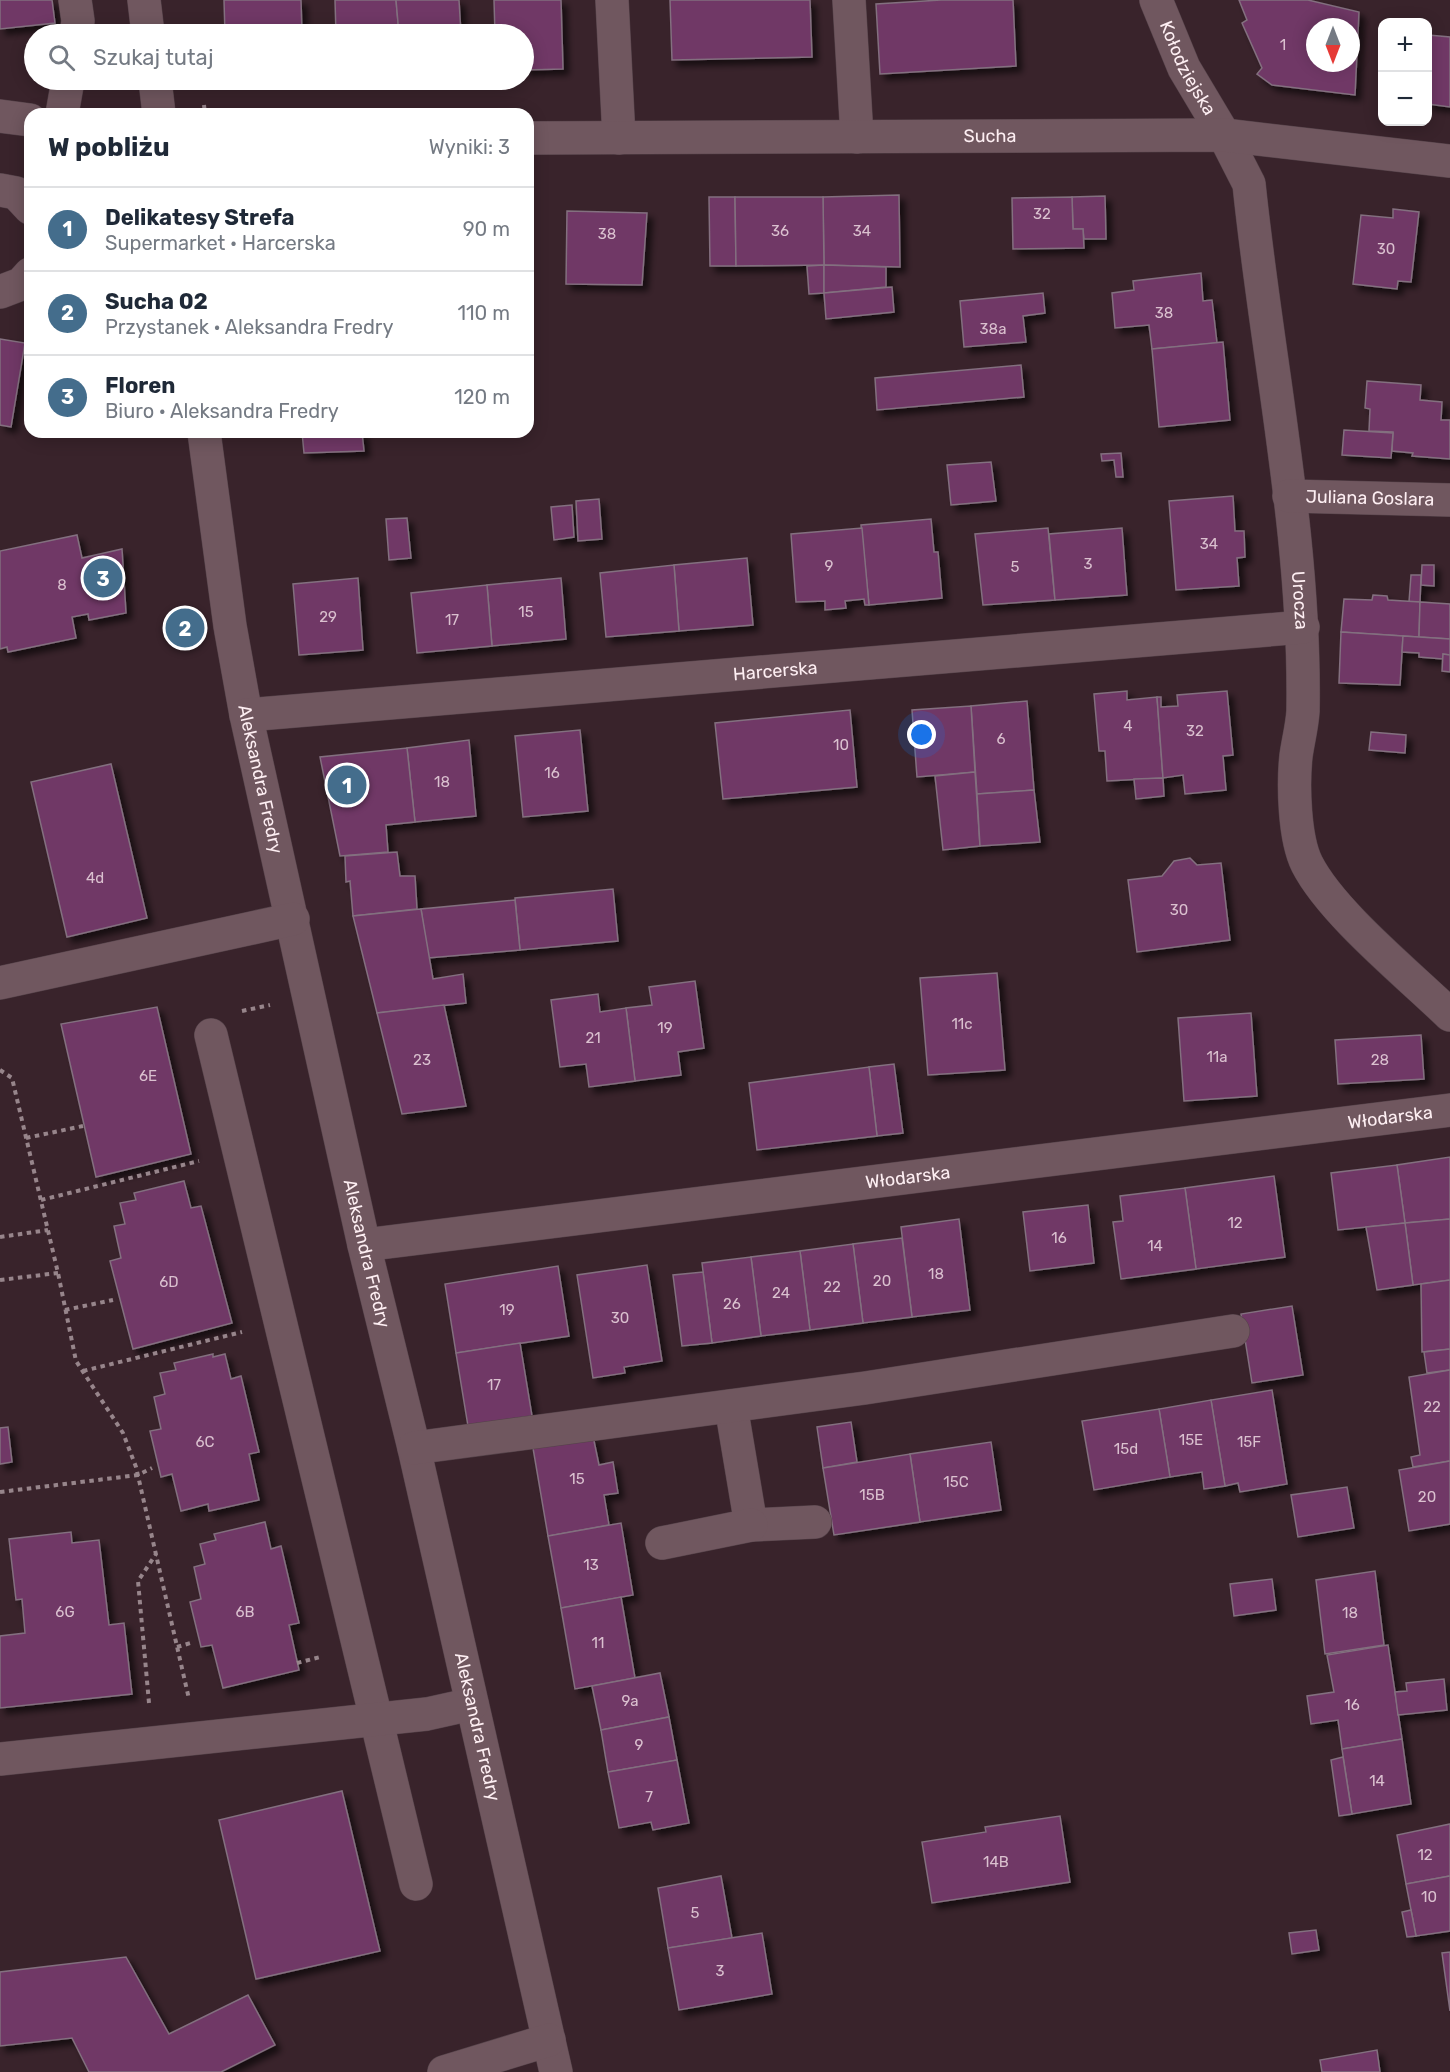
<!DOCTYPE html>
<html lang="pl">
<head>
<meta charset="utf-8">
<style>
	body { margin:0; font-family:Rubik,sans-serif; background:#f2f2f3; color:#1f2937 }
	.controls { position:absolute; right:18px; top:18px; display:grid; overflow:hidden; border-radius:12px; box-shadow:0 3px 15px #0003 }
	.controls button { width:54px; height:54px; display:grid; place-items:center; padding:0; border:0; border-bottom:2px solid #e0e1e3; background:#fff; color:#1f2937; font:30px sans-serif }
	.compass { position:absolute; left:1306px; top:18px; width:54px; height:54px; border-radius:50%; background:#fff; box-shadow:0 3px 15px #0003; rotate:180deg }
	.you { position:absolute; left:922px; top:735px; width:21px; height:21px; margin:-15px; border:4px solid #fff; border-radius:50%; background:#1a73e8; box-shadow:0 0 0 9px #1a73e833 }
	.badge { display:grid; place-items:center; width:39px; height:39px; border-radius:50%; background:#446d8c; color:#fff; font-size:20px; font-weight:700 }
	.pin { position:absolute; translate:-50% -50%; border:3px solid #fff; box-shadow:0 2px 6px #0006 }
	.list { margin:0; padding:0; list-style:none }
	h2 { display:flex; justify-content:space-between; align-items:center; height:78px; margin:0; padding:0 24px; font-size:26px }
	h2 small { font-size:20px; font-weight:400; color:#747a83 }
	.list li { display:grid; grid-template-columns:39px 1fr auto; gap:18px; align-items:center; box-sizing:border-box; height:84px; padding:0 24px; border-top:2px solid #e0e1e3 }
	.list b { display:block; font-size:22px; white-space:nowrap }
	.list p { margin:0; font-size:20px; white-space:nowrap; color:#747a83 }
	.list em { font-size:20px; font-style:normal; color:#747a83 }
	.icon { flex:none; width:33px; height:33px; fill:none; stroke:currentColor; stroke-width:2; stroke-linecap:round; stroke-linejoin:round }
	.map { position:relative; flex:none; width:1450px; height:2072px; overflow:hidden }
	.search { position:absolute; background:#fff; box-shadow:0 3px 15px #0003; left:24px; top:24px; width:510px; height:66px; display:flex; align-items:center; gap:15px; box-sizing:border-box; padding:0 21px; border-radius:33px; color:#747a83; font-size:22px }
	.panel { position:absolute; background:#fff; box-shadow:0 3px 15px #0003; left:24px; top:108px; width:510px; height:330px; border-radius:18px }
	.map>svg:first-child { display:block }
	.building { fill:#6f3766; stroke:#836f7f; stroke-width:1.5; fill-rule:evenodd; filter:url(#shadow) }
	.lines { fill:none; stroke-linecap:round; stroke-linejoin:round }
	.minor-casing { stroke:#544249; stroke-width:34 }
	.path { stroke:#97858b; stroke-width:4; stroke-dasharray:4.5 4.5; stroke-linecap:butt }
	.minor { stroke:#70575f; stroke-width:33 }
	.labels { text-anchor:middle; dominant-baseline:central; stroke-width:4.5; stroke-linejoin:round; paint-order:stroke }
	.number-label { font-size:15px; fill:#dac0cf }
	.street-label { font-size:18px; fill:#fdeef2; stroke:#1a1013 }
</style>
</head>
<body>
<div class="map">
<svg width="1450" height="2072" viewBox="0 0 1450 2072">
	<defs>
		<filter id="shadow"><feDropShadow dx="5.5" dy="5.5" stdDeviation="3" flood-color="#0009"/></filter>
	</defs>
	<rect width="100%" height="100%" fill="#39232b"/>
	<g class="building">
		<polygon points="0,0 52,0 55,23 0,29"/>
		<polygon points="224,0 301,0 302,34 225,34"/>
		<polygon points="335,0 396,0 399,34 336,34"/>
		<polygon points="396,0 459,0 461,34 399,34"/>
		<polygon points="494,0 561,0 563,69 524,70 524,34 495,34"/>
		<polygon points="670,0 810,0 812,57 672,60"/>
		<polygon points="941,0 1013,0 1016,66 880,74 876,4"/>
		<path d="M1239 0H1308L1359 12 1355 95 1272 85 1257 74 1262 68 1242 23 1247 20ZM1315 27H1351V63H1315Z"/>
		<polygon points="1428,35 1450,37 1450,107 1428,104"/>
		<polygon points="899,195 900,267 824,265 823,197"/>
		<polygon points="1105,196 1106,239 1084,239 1083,229 1073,229 1072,197"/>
		<polygon points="709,197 735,197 736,266 710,266"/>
		<polygon points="735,197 823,197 824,265 736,266"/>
		<polygon points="1072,197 1073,229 1083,229 1084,248 1013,249 1012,198"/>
		<polygon points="1393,209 1419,212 1411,282 1398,281 1397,289 1353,284 1361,215 1393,218"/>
		<polygon points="567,211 647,213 642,285 566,284"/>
		<polygon points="824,265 824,293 809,294 807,266"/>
		<polygon points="824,265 886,267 886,287 824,293"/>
		<polygon points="1201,273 1203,301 1212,300 1217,343 1152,349 1149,325 1115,328 1112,293 1134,290 1133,281"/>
		<polygon points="892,287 894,312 826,319 824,293"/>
		<polygon points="1043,293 1045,313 1023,316 1026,342 964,347 960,301"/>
		<polygon points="0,339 25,343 11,427 0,425"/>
		<polygon points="1223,342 1230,420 1159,427 1152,349"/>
		<polygon points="1021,365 1024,397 877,410 875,378"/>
		<polygon points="1367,381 1421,385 1420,400 1442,402 1441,420 1450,420 1450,459 1412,456 1413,453 1392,451 1393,432 1369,431 1370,409 1365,408"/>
		<polygon points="1344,430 1393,433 1391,458 1342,455"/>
		<polygon points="302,432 362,432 364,451 304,453"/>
		<polygon points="1121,453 1123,477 1116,477 1114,460 1102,461 1101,454"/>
		<polygon points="991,462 996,501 951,505 947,465"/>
		<polygon points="1233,496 1235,531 1244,531 1245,557 1237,558 1239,586 1176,590 1169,501"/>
		<polygon points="599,499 602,539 578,541 576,501"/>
		<polygon points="572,505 574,537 554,540 551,507"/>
		<polygon points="407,518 411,558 389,560 386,519"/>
		<polygon points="931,519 934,552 938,552 942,598 869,605 861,525"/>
		<polygon points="862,528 869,605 865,605 864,599 845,601 846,608 825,610 825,601 796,602 791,534"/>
		<polygon points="1048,528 1055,600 983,605 975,534"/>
		<polygon points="1122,528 1127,595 1055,600 1049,534"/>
		<polygon points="77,535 82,558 122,549 126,613 89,620 88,614 72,617 76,638 8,652 7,647 0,649 0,551"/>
		<polygon points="747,558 753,625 679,631 674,565"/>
		<polygon points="674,565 679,631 606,637 600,573"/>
		<polygon points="1422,565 1434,565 1434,586 1421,585"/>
		<polygon points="1411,575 1421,575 1420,602 1409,602"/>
		<polygon points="358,578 363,650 299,655 293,584"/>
		<polygon points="561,578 566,639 492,646 487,585"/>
		<polygon points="487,585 492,646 417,653 411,593"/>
		<polygon points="1373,595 1387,596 1388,600 1420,602 1419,637 1341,632 1344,599 1372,600"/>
		<polygon points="1420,602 1450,604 1450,639 1419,637"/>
		<polygon points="1341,632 1403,636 1400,685 1339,683"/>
		<polygon points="1403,636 1450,639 1450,655 1443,654 1443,659 1419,657 1419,653 1402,652"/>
		<polygon points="1443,654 1450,655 1450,672 1442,671"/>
		<polygon points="1127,691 1127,700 1157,697 1163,778 1107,781 1105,751 1099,751 1094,694"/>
		<polygon points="1227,691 1233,755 1223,756 1226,790 1185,794 1183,775 1163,778 1157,697 1161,697 1161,707 1178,706 1177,695"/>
		<polygon points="1027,701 1034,790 977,794 971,706"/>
		<polygon points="971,706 975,772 917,777 912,710"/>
		<polygon points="850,710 857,787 723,799 715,723"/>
		<polygon points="580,730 588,811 523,817 515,736"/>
		<polygon points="1371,732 1406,735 1405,753 1369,750"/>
		<polygon points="469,740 476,816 415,822 407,748"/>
		<polygon points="407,748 415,822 386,825 388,852 340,856 320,757"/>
		<polygon points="111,764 147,918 67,937 31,782"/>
		<polygon points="975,772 980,846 943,850 935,776"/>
		<polygon points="1163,778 1164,796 1136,799 1134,779"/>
		<polygon points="1034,790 1040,842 980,846 977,794"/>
		<polygon points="397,852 400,876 415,876 417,909 353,916 350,881 346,882 345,856"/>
		<polygon points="1190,858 1197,865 1221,863 1230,940 1137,952 1128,880 1162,876 1174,861"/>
		<polygon points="613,889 618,941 520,950 515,898"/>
		<polygon points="515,900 520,950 428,958 421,909"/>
		<polygon points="421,909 433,979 463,974 466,1003 377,1013 353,916"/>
		<polygon points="997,973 1005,1070 928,1075 920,978"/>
		<polygon points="695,981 704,1048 678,1052 681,1075 635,1081 626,1008 652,1005 649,987"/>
		<polygon points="598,994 600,1012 626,1008 635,1081 589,1087 586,1064 560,1067 551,1000"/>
		<polygon points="444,1005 466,1106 402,1114 377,1013"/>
		<polygon points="157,1007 191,1154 96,1177 61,1024"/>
		<polygon points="1251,1013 1257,1096 1184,1101 1178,1018"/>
		<polygon points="1421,1035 1424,1079 1338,1084 1335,1040"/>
		<polygon points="894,1064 903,1133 877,1136 869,1067"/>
		<polygon points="869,1067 877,1136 757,1150 749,1083"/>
		<polygon points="1450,1157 1450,1219 1405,1223 1397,1165"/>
		<polygon points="1397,1165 1405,1223 1338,1230 1331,1173"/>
		<polygon points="1274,1176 1285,1257 1196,1269 1185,1188"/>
		<polygon points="184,1181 191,1208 201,1206 232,1323 133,1349 110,1261 121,1258 114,1226 125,1224 120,1203 136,1200 134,1193"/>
		<polygon points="1185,1188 1196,1269 1121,1279 1113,1222 1123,1221 1120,1196"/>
		<polygon points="1088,1205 1094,1263 1030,1271 1023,1212"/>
		<polygon points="959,1219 970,1310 912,1317 901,1227"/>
		<polygon points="1450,1219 1450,1280 1413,1285 1405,1223"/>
		<polygon points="1405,1223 1413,1285 1377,1290 1366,1227"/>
		<polygon points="902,1238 912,1317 863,1323 853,1244"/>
		<polygon points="853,1244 863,1323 810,1330 800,1251"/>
		<polygon points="800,1251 810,1330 761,1336 751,1257"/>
		<polygon points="751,1257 761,1336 712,1343 702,1263"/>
		<polygon points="647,1265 662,1361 624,1367 625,1373 593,1378 577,1275"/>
		<polygon points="558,1266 569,1336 456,1353 445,1284"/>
		<polygon points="703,1272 712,1343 682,1346 673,1275"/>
		<polygon points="1450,1280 1450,1349 1422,1352 1421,1284"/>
		<polygon points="1292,1306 1303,1375 1252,1383 1241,1314"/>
		<polygon points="520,1343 532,1416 468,1426 456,1353"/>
		<polygon points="1450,1349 1450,1370 1427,1373 1424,1352"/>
		<polygon points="213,1354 213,1357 225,1354 231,1379 241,1376 259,1452 249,1454 259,1500 209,1511 208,1504 181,1511 172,1474 161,1477 150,1431 161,1429 154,1397 165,1394 160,1373 176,1370 174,1363"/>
		<polygon points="1450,1370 1450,1461 1413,1467 1411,1457 1420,1455 1409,1377"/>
		<polygon points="1272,1390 1287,1484 1240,1492 1238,1483 1225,1486 1211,1400"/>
		<polygon points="1211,1400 1225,1486 1204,1489 1202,1472 1170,1477 1159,1409"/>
		<polygon points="1159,1409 1170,1477 1094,1490 1082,1421"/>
		<polygon points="851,1422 857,1462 823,1468 817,1427"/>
		<polygon points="8,1427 12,1462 0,1464 0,1428"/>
		<polygon points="593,1436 599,1465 613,1462 618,1493 604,1495 609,1525 548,1536 533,1448"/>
		<polygon points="991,1442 1001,1510 920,1522 910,1454"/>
		<polygon points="910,1454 920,1522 834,1535 823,1468"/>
		<polygon points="1450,1461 1450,1524 1409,1531 1399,1470"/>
		<polygon points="1347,1487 1354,1528 1298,1537 1291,1495"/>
		<polygon points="265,1522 271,1549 281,1546 299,1623 289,1625 299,1670 223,1688 212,1645 201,1647 190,1602 201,1599 194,1567 205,1564 200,1544 216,1540 214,1534"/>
		<polygon points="621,1523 633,1595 561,1608 548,1536"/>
		<polygon points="71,1532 72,1543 99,1540 109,1625 124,1623 132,1694 0,1708 0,1636 25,1633 22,1599 16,1600 9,1539"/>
		<polygon points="1375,1571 1384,1645 1325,1654 1316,1580"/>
		<polygon points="1272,1579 1276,1610 1234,1616 1230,1584"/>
		<polygon points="621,1597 635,1678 575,1689 561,1608"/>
		<polygon points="1388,1645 1402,1739 1342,1749 1338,1720 1311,1724 1307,1696 1334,1692 1327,1655"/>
		<polygon points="660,1673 669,1717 601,1730 592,1686"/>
		<polygon points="1444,1679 1447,1710 1398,1715 1395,1692 1407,1691 1406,1683"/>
		<polygon points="669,1717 677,1760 608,1772 601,1730"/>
		<polygon points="1402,1739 1411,1804 1352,1814 1342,1749"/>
		<polygon points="1343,1757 1352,1814 1339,1816 1331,1760"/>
		<polygon points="677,1760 689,1823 653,1830 651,1822 619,1828 608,1772"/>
		<polygon points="342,1791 380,1951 256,1979 219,1820"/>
		<polygon points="1060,1816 1070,1882 932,1903 922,1842 986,1832 985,1827"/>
		<polygon points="1450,1824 1450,1876 1406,1884 1397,1835"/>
		<polygon points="721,1876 732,1938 668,1948 658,1888"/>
		<polygon points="1450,1876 1450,1931 1416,1936 1406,1884"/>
		<polygon points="1411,1910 1416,1936 1407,1937 1402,1912"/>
		<polygon points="1316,1930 1319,1950 1292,1954 1289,1933"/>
		<polygon points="762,1933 772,1994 679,2010 668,1948"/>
		<polygon points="1450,1952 1450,2011 1442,1953"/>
		<polygon points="126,1957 169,2034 248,1995 275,2045 221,2072 89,2072 72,2038 0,2046 0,1972"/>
		<polygon points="1377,2050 1380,2072 1322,2072 1320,2060"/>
	</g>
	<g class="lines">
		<defs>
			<g id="minor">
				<polyline points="75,0 78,21 76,34"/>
				<polyline points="144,0 148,34"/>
				<polyline points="612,0 619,138"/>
				<polyline points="849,0 857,137"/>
				<path id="s1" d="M1156 0 1184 68 1224 135 1249 184C1267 359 1306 535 1303 711 1302 727 1298 741 1296 756 1293 784 1294 838 1307 864 1332 913 1409 975 1450 1015"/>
				<polyline points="155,80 159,114"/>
				<polyline points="62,114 68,80"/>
				<polyline points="0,116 30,120"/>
				<path id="s2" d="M528 138 1224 135 1450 161"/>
				<polyline points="0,190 16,193 30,208"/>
				<polyline points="0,292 21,284 30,274"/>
				<path id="s3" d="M204 432 230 626 246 715 364 1245 414 1448 556 2072"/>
				<path id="s4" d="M1289 496 1450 500"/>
				<path id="s5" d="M246 715 1303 627"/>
				<polyline points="0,983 293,919"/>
				<polyline points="211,1035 416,1884"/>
				<path id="s6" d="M364 1245 1450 1110"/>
				<polyline points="731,1406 751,1525 815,1522"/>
				<polyline points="414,1448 865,1388 1233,1331"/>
				<polyline points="662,1543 751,1525"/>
				<polyline points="0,1759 427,1714 472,1704"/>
				<polyline points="444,2072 549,2040"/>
			</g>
		</defs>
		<use href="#minor" class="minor-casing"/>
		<g class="path">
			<polyline points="204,105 205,114"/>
			<polyline points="242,1011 270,1005"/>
			<polyline points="0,1070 12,1078 58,1273 76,1361 123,1433 136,1467 189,1699"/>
			<polyline points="26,1138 83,1126"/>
			<polyline points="41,1200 199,1161"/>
			<polyline points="0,1237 48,1230"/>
			<polyline points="0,1280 58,1273"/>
			<polyline points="65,1310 113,1300"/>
			<polyline points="83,1371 242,1332"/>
			<polyline points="0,1492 138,1475 152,1468"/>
			<polyline points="177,1647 194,1642"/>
			<polyline points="297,1663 320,1657"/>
			<polyline points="149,1703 138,1581 156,1554"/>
		</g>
		<use href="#minor" class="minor"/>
	</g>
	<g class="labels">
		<g class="number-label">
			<text x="1283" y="45">1</text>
			<text x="1042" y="214">32</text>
			<text x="780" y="231">36</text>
			<text x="862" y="231">34</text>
			<text x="607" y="234">38</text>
			<text x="1386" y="249">30</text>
			<text x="1164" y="313">38</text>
			<text x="993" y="329">38a</text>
			<text x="1209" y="544">34</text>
			<text x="1088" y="564">3</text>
			<text x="829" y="566">9</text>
			<text x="1015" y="567">5</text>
			<text x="62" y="585">8</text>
			<text x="526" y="612">15</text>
			<text x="328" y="617">29</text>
			<text x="452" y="620">17</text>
			<text x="1128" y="726">4</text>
			<text x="1195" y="731">32</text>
			<text x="1001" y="739">6</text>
			<text x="841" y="745">10</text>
			<text x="552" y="773">16</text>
			<text x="442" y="782">18</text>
			<text x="95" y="878">4d</text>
			<text x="1179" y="910">30</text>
			<text x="962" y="1024">11c</text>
			<text x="665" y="1028">19</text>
			<text x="593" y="1038">21</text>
			<text x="1217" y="1057">11a</text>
			<text x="422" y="1060">23</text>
			<text x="1380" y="1060">28</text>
			<text x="148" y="1076">6E</text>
			<text x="1235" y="1223">12</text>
			<text x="1059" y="1238">16</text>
			<text x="1155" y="1246">14</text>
			<text x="936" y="1274">18</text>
			<text x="882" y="1281">20</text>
			<text x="169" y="1282">6D</text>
			<text x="832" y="1287">22</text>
			<text x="781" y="1293">24</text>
			<text x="732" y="1304">26</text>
			<text x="507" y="1310">19</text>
			<text x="620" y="1318">30</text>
			<text x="494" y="1385">17</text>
			<text x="1432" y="1407">22</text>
			<text x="1191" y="1440">15E</text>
			<text x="205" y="1442">6C</text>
			<text x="1249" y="1442">15F</text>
			<text x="1126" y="1449">15d</text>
			<text x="577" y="1479">15</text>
			<text x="956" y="1482">15C</text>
			<text x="872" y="1495">15B</text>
			<text x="1427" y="1497">20</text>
			<text x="591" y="1565">13</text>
			<text x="65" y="1612">6G</text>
			<text x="245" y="1612">6B</text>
			<text x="1350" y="1613">18</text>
			<text x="598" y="1643">11</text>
			<text x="630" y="1701">9a</text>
			<text x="1352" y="1705">16</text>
			<text x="639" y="1745">9</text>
			<text x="1377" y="1781">14</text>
			<text x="649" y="1797">7</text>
			<text x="1425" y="1855">12</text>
			<text x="996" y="1862">14B</text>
			<text x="1429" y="1897">10</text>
			<text x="695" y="1913">5</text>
			<text x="720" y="1971">3</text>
		</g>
		<g class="street-label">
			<text stroke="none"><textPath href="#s1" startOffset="75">Kołodziejska</textPath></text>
			<text stroke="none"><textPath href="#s2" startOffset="462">Sucha</textPath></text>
			<text stroke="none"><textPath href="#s4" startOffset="81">Juliana Goslara</textPath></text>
			<text stroke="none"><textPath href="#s1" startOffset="626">Urocza</textPath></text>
			<text stroke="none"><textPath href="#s5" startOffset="531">Harcerska</textPath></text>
			<text stroke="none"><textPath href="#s3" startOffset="352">Aleksandra Fredry</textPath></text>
			<text stroke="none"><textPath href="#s6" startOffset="1034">Włodarska</textPath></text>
			<text stroke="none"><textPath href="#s6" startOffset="548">Włodarska</textPath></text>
			<text stroke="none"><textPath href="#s3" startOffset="838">Aleksandra Fredry</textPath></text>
			<text stroke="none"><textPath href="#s3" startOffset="1324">Aleksandra Fredry</textPath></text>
		</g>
	</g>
</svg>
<div class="controls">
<button>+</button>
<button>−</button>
</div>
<svg class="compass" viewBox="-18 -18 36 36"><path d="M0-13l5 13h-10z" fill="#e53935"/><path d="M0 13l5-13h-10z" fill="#747a83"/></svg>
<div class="you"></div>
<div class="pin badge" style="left:347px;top:785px">1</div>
<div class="pin badge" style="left:185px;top:628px">2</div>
<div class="pin badge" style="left:103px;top:578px">3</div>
<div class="search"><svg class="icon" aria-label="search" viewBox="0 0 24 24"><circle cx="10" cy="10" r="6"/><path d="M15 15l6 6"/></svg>Szukaj tutaj</div>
<section class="panel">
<h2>W pobliżu<small>Wyniki: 3</small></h2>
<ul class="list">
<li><span class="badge">1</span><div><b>Delikatesy Strefa</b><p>Supermarket · Harcerska</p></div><em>90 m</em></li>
<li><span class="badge">2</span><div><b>Sucha 02</b><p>Przystanek · Aleksandra Fredry</p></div><em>110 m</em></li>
<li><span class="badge">3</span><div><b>Floren</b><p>Biuro · Aleksandra Fredry</p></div><em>120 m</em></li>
</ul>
</section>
</div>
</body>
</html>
